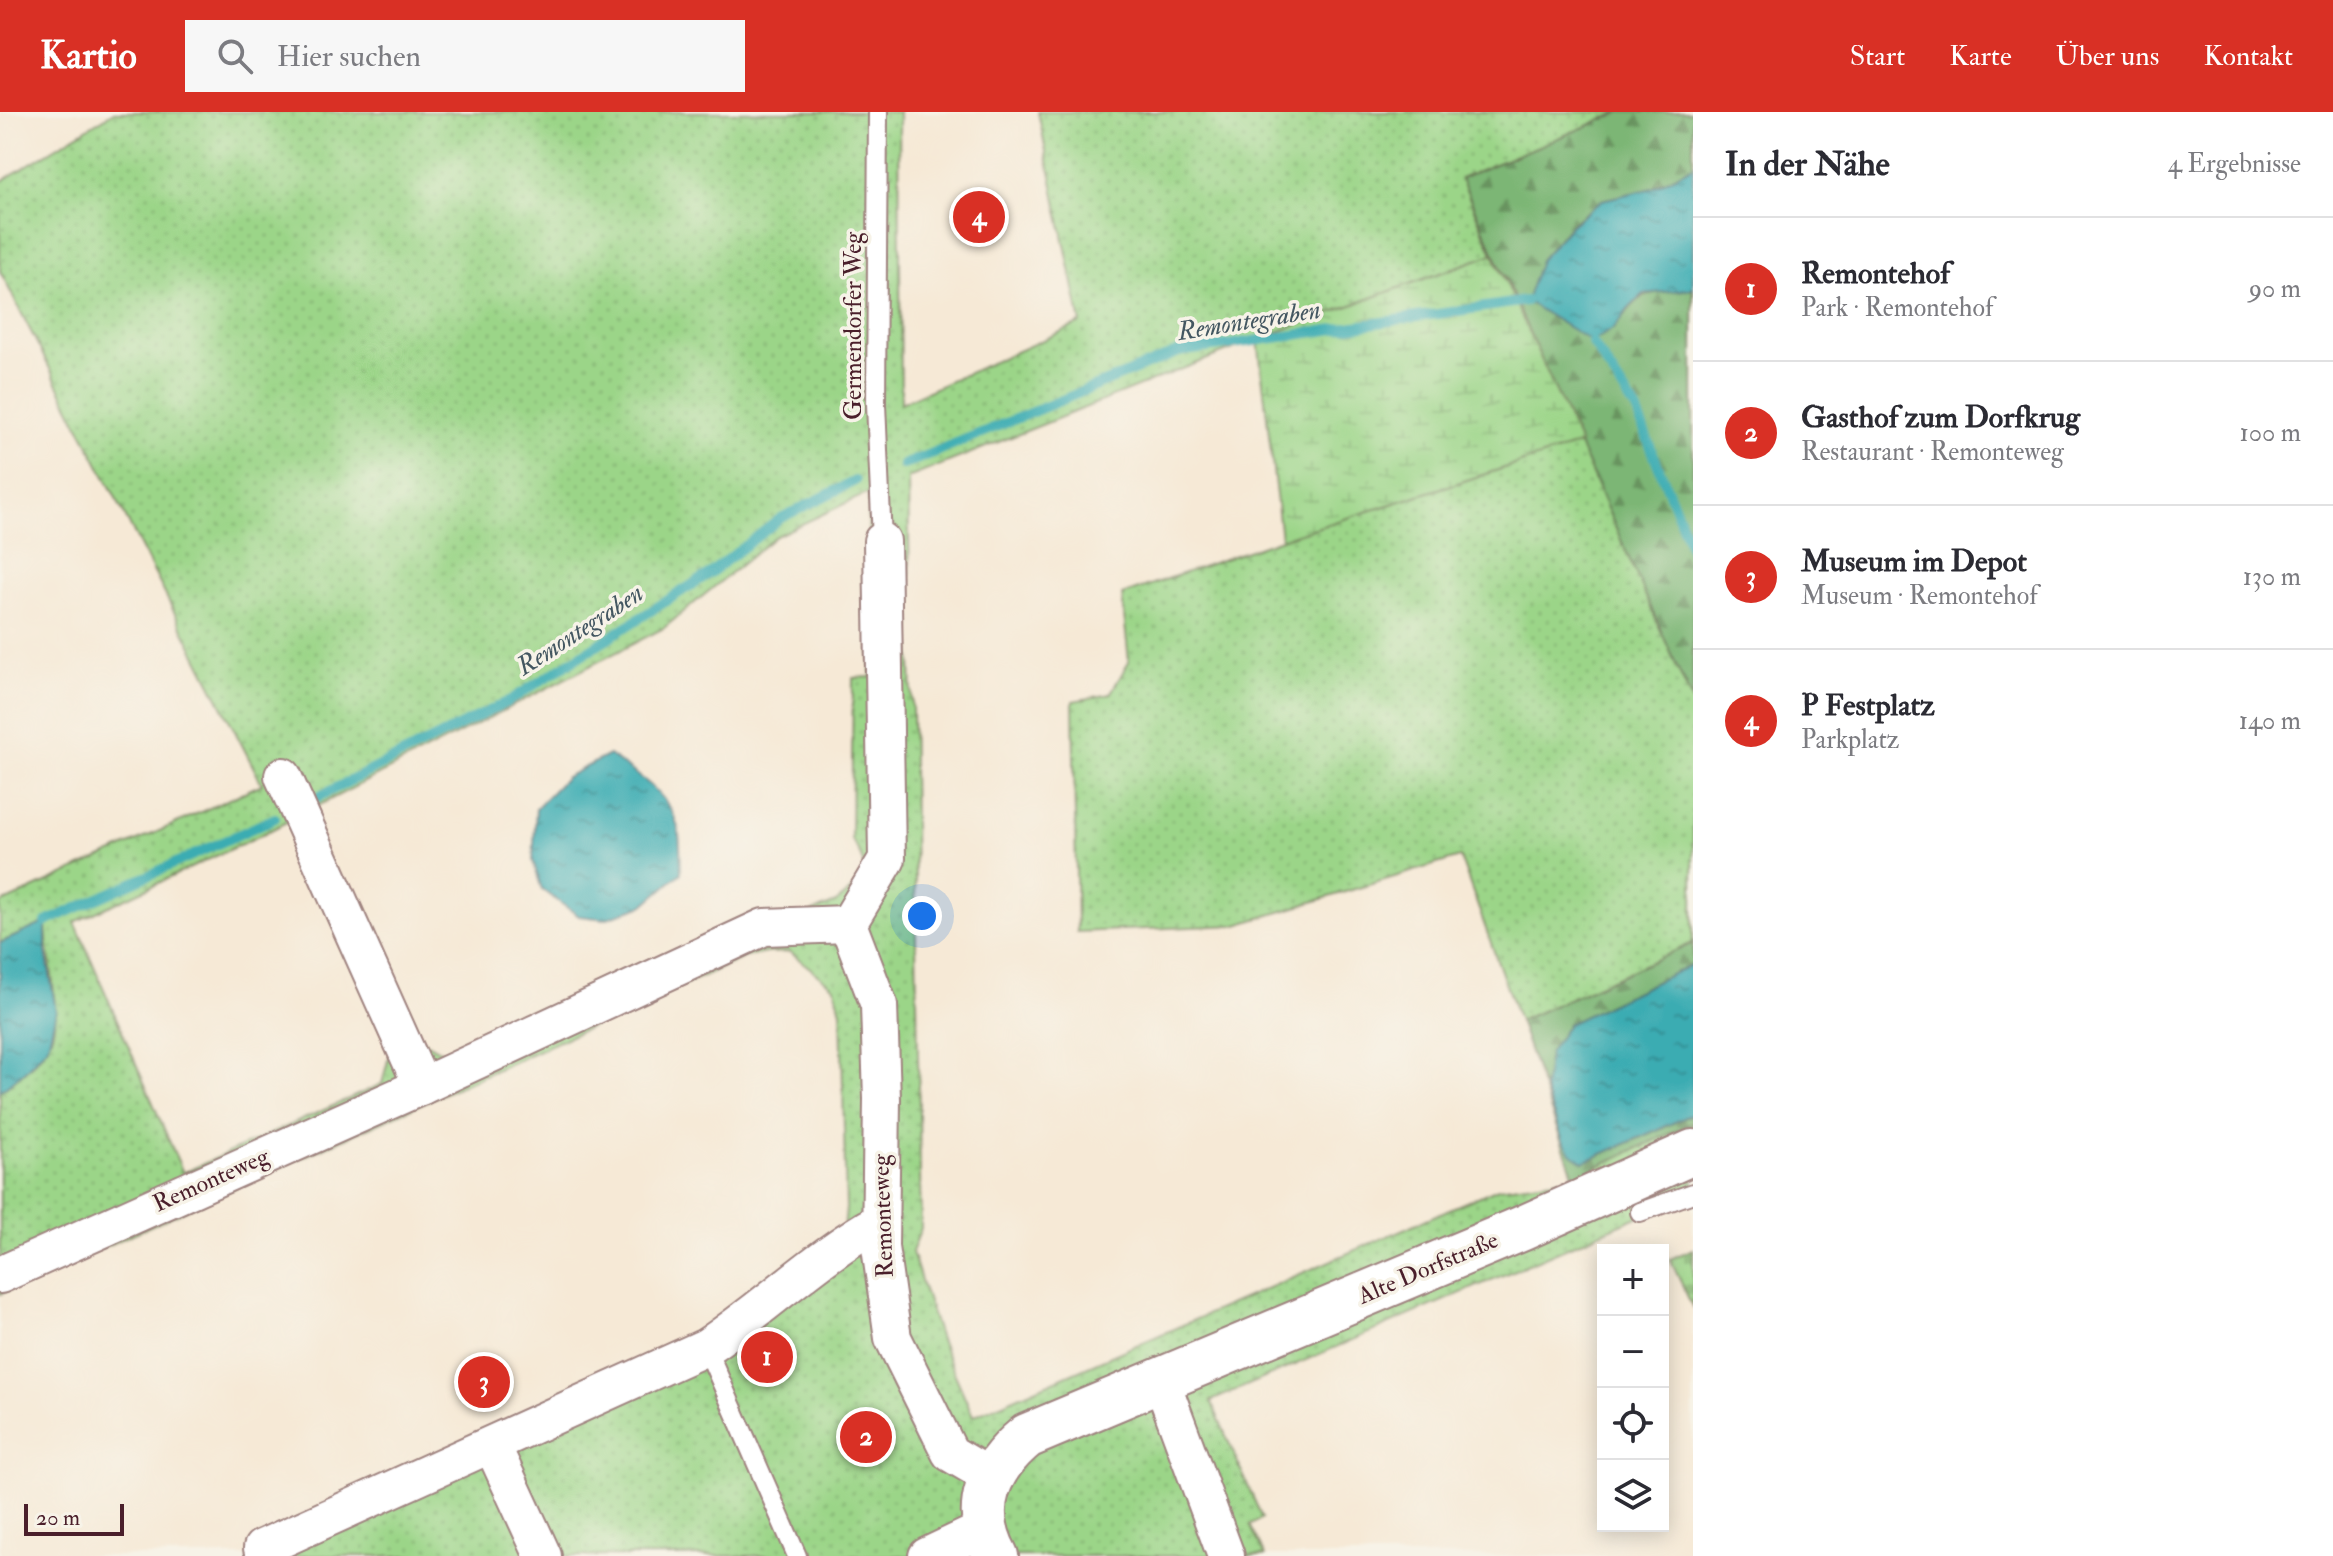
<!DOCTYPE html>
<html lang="de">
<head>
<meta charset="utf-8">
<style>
	body { margin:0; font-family:"IM FELL Double Pica",serif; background:#f7f7f7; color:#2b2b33 }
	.controls { position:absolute; right:24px; bottom:24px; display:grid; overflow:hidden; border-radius:0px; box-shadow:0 4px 20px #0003 }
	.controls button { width:72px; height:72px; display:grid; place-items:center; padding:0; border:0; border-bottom:2px solid #e1e1e2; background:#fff; color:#2b2b33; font:40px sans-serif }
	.scale { position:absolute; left:24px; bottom:20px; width:100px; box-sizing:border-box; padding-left:8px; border:4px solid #4a1f2b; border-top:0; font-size:22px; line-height:28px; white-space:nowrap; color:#4a1f2b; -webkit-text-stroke:6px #f7f3e8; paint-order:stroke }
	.you { position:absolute; left:922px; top:804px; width:28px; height:28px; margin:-20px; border:6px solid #fff; border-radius:50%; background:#1a73e8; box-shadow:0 0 0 12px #1a73e833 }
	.badge { display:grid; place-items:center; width:52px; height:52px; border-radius:50%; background:#d93025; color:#fff; font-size:26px; font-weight:700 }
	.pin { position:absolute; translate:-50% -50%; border:4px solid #fff; box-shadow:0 2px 8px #0006 }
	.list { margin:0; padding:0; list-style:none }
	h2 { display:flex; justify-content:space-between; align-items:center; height:104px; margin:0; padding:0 32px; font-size:34px }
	h2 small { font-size:26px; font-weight:400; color:#7c7c81 }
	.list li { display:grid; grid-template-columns:52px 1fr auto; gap:24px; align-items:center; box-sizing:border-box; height:144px; padding:0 32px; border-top:2px solid #e1e1e2 }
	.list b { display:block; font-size:30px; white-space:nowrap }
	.list p { margin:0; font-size:26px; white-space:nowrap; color:#7c7c81 }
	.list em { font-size:26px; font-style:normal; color:#7c7c81 }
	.icon { flex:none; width:44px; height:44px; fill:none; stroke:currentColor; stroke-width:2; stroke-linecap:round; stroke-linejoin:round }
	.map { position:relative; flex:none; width:1693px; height:1444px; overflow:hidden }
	header { display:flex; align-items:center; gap:48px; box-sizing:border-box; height:112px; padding:0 40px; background:#d93025; color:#fff }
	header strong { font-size:38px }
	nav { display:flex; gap:44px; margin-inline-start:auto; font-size:28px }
	.search { width:560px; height:72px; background:#f7f7f7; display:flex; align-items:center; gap:20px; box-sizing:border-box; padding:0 28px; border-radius:0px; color:#7c7c81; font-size:30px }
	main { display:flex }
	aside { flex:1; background:#fff }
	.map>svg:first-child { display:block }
	.grass { fill:url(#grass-dots); stroke:#727a5a; stroke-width:2; fill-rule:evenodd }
	.forest { fill:url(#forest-firs); stroke:#636a50; stroke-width:2 }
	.wetland { fill:url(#wetland-marsh); stroke:#727a5a; stroke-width:2 }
	.cemetery { fill:url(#cemetery-stones); stroke:#727a5a; stroke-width:2 }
	.water { fill:url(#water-ripples); stroke:#42666e; stroke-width:2 }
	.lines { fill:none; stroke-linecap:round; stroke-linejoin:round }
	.stream { stroke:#3aacb2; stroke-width:10 }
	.service-casing { stroke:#a08480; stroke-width:22 }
	.minor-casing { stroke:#a08480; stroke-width:40 }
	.tertiary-casing { stroke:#a08480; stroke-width:48 }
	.service { stroke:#fff; stroke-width:18 }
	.minor { stroke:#fff; stroke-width:36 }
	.tertiary { stroke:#fff; stroke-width:44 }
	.labels { text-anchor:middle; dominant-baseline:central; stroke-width:7; stroke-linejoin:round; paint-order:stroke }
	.street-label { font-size:24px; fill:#4a1f2b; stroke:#f7f3e8 }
	.water-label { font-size:26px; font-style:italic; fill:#445761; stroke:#f7f3e8 }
</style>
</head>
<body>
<header>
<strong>Kartio</strong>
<div class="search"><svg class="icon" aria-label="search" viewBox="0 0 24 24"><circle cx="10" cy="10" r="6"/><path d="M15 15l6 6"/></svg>Hier suchen</div>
<nav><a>Start</a><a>Karte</a><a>Über uns</a><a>Kontakt</a></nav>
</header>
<main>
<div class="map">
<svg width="1693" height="1444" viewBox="0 0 1693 1444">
	<defs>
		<pattern id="grass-dots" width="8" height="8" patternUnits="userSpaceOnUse" patternTransform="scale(2)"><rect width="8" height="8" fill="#9bd588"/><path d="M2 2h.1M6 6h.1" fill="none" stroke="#87b676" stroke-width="1.8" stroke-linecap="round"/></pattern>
		<pattern id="forest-firs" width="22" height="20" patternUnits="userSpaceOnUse" patternTransform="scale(2)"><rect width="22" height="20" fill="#7cb674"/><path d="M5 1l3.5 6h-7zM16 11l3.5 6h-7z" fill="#68935f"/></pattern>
		<pattern id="wetland-marsh" width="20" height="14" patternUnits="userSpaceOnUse" patternTransform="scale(2)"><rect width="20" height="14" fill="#9bd588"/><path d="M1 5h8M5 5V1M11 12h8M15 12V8" fill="none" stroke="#87b676"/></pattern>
		<pattern id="cemetery-stones" width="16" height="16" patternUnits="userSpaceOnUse" patternTransform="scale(2)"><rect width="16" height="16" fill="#9bd588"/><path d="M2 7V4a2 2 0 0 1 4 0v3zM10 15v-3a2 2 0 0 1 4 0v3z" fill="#87b676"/></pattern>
		<pattern id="water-ripples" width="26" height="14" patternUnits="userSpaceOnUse" patternTransform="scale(2)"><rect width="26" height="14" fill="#3aacb2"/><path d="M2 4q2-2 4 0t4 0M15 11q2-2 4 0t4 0" fill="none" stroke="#338b91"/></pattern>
	</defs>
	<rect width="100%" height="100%" fill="#f7f3e8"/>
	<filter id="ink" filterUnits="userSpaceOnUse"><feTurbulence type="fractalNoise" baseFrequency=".0125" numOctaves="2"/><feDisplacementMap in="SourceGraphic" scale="16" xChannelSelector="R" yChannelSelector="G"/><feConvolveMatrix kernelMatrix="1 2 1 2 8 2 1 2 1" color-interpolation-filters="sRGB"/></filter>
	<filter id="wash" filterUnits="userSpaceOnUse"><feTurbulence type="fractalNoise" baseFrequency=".006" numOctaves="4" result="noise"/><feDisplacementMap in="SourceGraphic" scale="32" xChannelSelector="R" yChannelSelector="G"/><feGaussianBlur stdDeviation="1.8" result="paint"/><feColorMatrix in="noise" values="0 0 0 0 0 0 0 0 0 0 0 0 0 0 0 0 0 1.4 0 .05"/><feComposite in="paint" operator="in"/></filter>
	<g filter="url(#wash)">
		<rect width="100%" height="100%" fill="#f6e9d6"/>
		<g class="grass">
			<path d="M114 0H899L901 291 1081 211 1038 0H1621L1461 66 1493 142 1258 227 908 366 921 1116 912 1140 940 1228 973 1304 1498 1076 1574 1065 1693 1011V1081L1211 1289 1262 1406 1250 1413 1265 1444H255L250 1432 840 1160 846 1096 841 899 835 876 790 840 766 841 745 845 0 1182V979C16 967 35 953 46 936 66 906 46 846 46 811L0 831V792L262 672 0 159V70ZM868 381 871 565 853 566 851 727C873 759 864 768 836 791L448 943 418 926 390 940 382 972 183 1061 75 810 265 721 664 516 776 424Z"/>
			<polygon points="1580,332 1693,591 1693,831 1519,909 1460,745 1237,813 1077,820 1073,589 1110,582 1129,550 1122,483 1281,427"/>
		</g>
		<g class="forest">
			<path d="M1621 0H1693V54L1653 76 1602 88 1571 112 1540 148 1614 216C1644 176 1645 182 1693 177V591L1461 66Z"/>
			<polygon points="1693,831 1693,852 1568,912 1584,1050 1693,1002 1693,1011 1574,1065 1519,909"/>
		</g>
		<polygon class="wetland" points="1493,142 1580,332 1281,427 1258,227"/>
		<polygon class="cemetery" points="1693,1137 1693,1196 1670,1147"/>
		<g class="water">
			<polygon points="1693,54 1693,177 1644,182 1630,195 1614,216 1592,230 1526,189 1540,148 1571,113 1602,88 1653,76"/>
			<path d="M609 643C636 662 670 681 678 716 681 730 680 747 681 761L644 793 605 807 579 804 542 778 533 749 536 696 566 665Z"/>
			<polygon points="46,810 46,839 56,899 48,934 24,960 0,979 0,831"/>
			<polygon points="1693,852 1693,1002 1584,1050 1572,1042 1563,1029 1544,976 1549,941 1568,912"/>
		</g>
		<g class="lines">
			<g class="stream">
				<polyline points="1592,230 1636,298 1693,441"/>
				<polyline points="903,353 1179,240 1526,189"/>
				<polyline points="318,685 509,589 709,462 781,406 855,369"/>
				<polyline points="46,810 275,706"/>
			</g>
		</g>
	</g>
	<g filter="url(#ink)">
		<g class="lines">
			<defs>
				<g id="service">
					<polyline points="878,0 876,292 882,429"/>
					<polyline points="1640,1100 1693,1081"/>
					<polyline points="706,1235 797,1444"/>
				</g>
				<g id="minor">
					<polyline points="283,664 422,974"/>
					<polyline points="848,812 879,893 882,987 880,1135 893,1226 950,1341 991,1365"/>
					<polyline points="848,812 887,747 882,429"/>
					<polyline points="0,1163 422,974 764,815 848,812"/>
					<polyline points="1161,1268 1226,1444"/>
					<polyline points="492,1333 543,1444"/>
					<path d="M265 1444 262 1436 706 1235C766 1195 817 1144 880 1109"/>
					<polyline points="927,1444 986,1416"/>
				</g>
				<path id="tertiary" d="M996 1444C970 1396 988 1356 1027 1324L1523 1116 1693 1040"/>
			</defs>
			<use href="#service" class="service-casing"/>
			<use href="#minor" class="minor-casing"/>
			<use href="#tertiary" class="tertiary-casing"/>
			<use href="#service" class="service"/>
			<use href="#minor" class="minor"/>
			<use href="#tertiary" class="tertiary"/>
		</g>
	</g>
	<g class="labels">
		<g class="street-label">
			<text transform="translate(853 214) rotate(-90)">Germendorfer Weg</text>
			<text transform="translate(211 1068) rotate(-24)">Remonteweg</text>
			<text transform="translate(883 1104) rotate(-92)">Remonteweg</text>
			<text transform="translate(1428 1156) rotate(-23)">Alte Dorfstraße</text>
		</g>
		<g class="water-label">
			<text transform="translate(1249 209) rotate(-9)">Remontegraben</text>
			<text transform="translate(580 518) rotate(-33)">Remontegraben</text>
		</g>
	</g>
</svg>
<div class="controls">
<button>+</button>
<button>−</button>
<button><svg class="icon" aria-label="locate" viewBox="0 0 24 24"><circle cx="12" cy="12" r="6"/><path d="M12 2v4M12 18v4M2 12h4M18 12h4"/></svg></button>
<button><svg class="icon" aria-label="layers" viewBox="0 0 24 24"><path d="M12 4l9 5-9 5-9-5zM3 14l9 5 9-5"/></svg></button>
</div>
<div class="scale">20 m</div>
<div class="you"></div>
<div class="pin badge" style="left:767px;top:1245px">1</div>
<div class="pin badge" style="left:866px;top:1325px">2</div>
<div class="pin badge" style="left:484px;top:1270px">3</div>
<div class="pin badge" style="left:979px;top:105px">4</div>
</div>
<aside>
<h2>In der Nähe<small>4 Ergebnisse</small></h2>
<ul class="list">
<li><span class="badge">1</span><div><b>Remontehof</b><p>Park · Remontehof</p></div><em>90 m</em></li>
<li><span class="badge">2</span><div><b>Gasthof zum Dorfkrug</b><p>Restaurant · Remonteweg</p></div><em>100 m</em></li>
<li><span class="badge">3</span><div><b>Museum im Depot</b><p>Museum · Remontehof</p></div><em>130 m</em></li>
<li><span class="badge">4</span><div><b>P Festplatz</b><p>Parkplatz</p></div><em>140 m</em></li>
</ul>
</aside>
</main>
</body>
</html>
